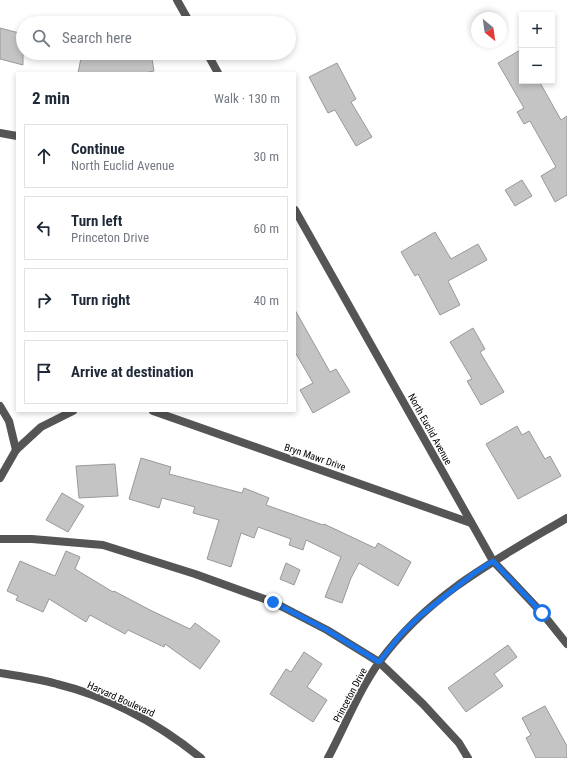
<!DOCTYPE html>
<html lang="en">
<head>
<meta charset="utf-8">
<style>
	body { margin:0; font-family:"Roboto Condensed",sans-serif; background:#f2f2f3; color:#1f2937 }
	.controls { position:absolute; right:12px; top:12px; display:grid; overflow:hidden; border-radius:0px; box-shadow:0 2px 6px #0003 }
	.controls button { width:36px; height:36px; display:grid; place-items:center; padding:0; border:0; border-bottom:1px solid #e0e1e3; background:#fff; color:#1f2937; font:20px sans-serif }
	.compass { position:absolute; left:471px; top:12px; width:36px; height:36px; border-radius:50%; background:#fff; box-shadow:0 2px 6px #0003; rotate:151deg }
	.stop { position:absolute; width:12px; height:12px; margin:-9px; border:3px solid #1a73e8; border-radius:50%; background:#fff }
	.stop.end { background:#1a73e8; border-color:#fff; box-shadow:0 1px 4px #0008 }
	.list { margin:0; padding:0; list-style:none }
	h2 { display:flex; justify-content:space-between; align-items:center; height:52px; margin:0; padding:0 16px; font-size:17px }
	h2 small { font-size:13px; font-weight:400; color:#747a83 }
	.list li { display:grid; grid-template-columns:26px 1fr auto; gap:12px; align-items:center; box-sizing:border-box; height:64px; margin:0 8px 8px; padding:0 8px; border:1px solid #e0e1e3; border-radius:0px }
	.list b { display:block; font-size:15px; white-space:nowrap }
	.list p { margin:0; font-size:13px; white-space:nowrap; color:#747a83 }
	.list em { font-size:13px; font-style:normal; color:#747a83 }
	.icon { flex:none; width:22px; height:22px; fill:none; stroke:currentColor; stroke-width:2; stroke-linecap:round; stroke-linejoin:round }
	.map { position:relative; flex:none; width:567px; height:758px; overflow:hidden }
	.search { position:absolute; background:#fff; box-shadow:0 2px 6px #0003; left:16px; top:16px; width:280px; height:44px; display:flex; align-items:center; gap:10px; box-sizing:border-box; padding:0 14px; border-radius:22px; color:#747a83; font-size:15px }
	.panel { position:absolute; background:#fff; box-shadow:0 2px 6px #0003; left:16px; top:72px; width:280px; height:340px; border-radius:0px }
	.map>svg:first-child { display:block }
	.building { fill:#c4c4c4; stroke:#999 }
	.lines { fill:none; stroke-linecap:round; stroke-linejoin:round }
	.lane { stroke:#555; stroke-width:8 }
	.street { stroke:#555; stroke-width:8 }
	.route { stroke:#1a73e8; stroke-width:5 }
	.labels { text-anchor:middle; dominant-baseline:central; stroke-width:3; stroke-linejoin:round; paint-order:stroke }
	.street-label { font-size:10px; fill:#000; stroke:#fff }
</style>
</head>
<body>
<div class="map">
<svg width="567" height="758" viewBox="0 0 567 758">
	<rect width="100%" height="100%" fill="#fff"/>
	<g class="building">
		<polygon points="0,28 23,34 23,65 0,59"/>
		<polygon points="522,49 522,81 539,81 561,120 567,116 567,195 555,202 541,176 556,167 530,121 524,124 517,112 524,108 498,63"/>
		<polygon points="82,53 151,53 154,71 144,73 78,73"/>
		<polygon points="337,63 356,99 351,102 372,137 356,146 335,110 328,113 309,77"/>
		<polygon points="522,180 532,196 515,206 505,190"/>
		<polygon points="435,232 451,259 478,244 487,260 448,281 460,305 440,315 418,274 415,276 401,252"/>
		<polygon points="295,310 330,372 336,369 350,392 313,413 300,390 313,383 295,352"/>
		<polygon points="473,328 485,349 480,352 504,392 481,405 467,381 472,379 450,342"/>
		<polygon points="517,426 522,435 529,431 545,459 550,456 561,476 518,499 486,444"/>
		<polygon points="141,458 171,467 169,474 242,493 244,488 269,498 266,505 323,525 324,524 375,548 378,543 411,562 398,586 359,563 351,578 342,603 325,597 341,557 306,540 303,550 289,545 291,539 258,527 254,538 241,533 231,567 207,559 219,520 193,513 195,507 162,498 159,508 129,499"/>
		<polygon points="115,464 118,496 79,498 76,466"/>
		<polygon points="62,493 84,506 68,532 46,520"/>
		<polygon points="66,551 80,557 75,569 113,592 114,591 150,610 190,629 195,623 220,641 200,669 165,644 164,647 128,630 125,634 90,615 86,622 49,599 43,612 16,600 18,596 7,591 20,561 55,576"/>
		<polygon points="286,563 300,570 294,585 280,579"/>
		<polygon points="508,645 517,657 494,674 503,686 466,712 448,688"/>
		<polygon points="304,652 322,664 307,687 327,700 313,722 270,694 286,669 291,672"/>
		<polygon points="545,706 567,746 567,758 536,758 526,738 531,735 522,718"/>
	</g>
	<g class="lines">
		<polyline class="lane" points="0,539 32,539 103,545 195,574 273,602 327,630 379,662 423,704 459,743 468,758"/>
		<g class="street">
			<polyline points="177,0 190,23"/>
			<polyline points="207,53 218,73"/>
			<polyline points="0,133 17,136"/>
			<polyline points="295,210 493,561 542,613 567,644"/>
			<polyline points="0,406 9,421 16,450"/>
			<polyline points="153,411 471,523"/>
			<polyline points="0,478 16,450 41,427 73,411"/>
			<path d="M0 673C19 676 39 679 57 684 110 697 159 724 201 758"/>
			<path d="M328 758C345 726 359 690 380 661 429 594 497 559 567 518"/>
		</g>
	</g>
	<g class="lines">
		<polyline class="route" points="273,602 327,630 379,662 402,633 421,615 473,574 493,561 542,613"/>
	</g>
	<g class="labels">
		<g class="street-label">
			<text transform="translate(430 429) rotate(61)">North Euclid Avenue</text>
			<text transform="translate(315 457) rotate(19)">Bryn Mawr Drive</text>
			<text transform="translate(350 695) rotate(-62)">Princeton Drive</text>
			<text transform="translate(121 699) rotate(24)">Harvard Boulevard</text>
		</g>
	</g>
</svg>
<div class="controls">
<button>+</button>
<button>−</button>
</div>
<svg class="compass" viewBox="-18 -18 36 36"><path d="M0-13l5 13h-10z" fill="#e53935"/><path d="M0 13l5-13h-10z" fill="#747a83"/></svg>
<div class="stop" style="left:542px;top:613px"></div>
<div class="stop end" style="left:273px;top:602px"></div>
<div class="search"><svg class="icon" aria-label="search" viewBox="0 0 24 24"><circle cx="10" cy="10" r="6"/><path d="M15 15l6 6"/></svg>Search here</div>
<section class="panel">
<h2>2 min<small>Walk · 130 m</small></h2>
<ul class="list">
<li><svg class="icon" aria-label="ahead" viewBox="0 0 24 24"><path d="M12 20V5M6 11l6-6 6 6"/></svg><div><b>Continue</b><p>North Euclid Avenue</p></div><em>30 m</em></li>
<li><svg class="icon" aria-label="left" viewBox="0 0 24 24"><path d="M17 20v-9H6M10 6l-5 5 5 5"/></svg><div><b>Turn left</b><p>Princeton Drive</p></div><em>60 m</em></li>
<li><svg class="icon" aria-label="right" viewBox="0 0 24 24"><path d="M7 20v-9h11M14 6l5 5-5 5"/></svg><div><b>Turn right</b></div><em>40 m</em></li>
<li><svg class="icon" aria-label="arrive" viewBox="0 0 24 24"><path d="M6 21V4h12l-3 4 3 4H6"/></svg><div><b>Arrive at destination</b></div></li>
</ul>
</section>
</div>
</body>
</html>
